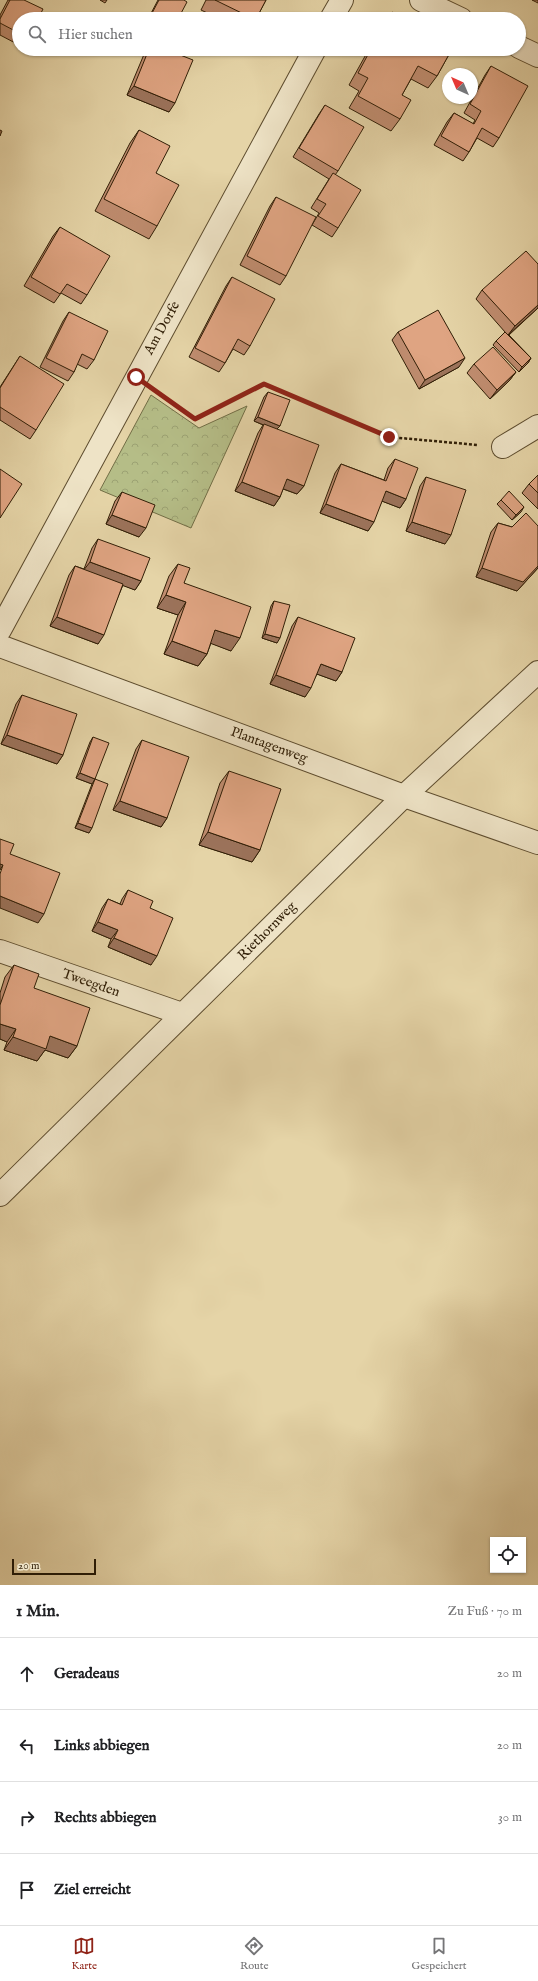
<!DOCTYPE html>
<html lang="de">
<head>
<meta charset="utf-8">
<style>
	body { margin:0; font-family:"IM FELL English",serif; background:#f2f2f2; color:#202124 }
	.controls { position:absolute; right:12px; bottom:12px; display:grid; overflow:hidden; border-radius:0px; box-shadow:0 1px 3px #0004 }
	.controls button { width:36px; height:36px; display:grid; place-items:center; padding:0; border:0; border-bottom:1px solid #e0e0e0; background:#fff; color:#202124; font:20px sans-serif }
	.compass { position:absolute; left:442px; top:68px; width:36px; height:36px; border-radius:50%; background:#fff; box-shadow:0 1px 3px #0004; rotate:316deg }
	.scale { position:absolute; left:12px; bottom:10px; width:84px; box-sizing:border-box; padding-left:4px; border:2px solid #301e06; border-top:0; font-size:11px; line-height:14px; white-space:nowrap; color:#301e06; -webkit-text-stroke:3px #eee3c6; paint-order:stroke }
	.stop { position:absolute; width:12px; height:12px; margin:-9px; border:3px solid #8f2418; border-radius:50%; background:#fff }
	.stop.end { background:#8f2418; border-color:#fff; box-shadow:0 1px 4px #0008 }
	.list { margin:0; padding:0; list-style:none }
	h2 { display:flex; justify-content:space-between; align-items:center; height:52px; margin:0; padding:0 16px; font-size:17px }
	h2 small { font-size:13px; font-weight:400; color:#757577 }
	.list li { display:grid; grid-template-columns:26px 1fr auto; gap:12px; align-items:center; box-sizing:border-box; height:72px; padding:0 16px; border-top:1px solid #e0e0e0 }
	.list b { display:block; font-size:15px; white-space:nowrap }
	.list em { font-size:13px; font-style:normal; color:#757577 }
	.icon { flex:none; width:22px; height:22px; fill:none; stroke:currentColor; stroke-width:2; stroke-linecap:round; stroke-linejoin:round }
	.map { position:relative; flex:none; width:538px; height:1585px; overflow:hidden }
	.search { position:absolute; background:#fff; box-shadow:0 1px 3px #0004; left:12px; right:12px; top:12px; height:44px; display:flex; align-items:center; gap:10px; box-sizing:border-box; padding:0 14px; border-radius:22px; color:#757577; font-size:15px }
	.sheet { height:340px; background:#fff }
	nav { display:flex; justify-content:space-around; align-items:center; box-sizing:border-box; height:56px; border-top:1px solid #e0e0e0; background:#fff; font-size:11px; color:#757577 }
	nav a { display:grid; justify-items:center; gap:2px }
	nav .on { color:#8f2418 }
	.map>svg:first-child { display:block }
	.park { fill:url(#park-crowns); stroke:#726e46 }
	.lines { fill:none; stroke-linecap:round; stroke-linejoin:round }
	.minor-casing { stroke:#5d4c2e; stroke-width:24 }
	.path { stroke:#301e06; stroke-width:2.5; stroke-dasharray:3 2; stroke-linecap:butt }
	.minor { stroke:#eee3c6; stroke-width:22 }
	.wall { fill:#c08d70; stroke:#301e06 }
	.shaded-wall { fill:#9c735b; stroke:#301e06 }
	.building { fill:#dfa482; stroke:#301e06 }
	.route { stroke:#8f2418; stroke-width:5 }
	.labels { text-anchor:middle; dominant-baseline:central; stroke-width:3; stroke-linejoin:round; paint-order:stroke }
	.street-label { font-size:14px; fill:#301e06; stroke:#eee3c6 }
</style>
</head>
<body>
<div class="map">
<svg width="538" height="1585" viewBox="0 0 538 1585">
	<defs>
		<pattern id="park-crowns" width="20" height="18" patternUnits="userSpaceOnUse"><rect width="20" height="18" fill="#b5bd87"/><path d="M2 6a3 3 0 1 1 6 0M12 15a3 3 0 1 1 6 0" fill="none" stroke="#9ca273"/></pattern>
	</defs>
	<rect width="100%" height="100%" fill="#e5d4a7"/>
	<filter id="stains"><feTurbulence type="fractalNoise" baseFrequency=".005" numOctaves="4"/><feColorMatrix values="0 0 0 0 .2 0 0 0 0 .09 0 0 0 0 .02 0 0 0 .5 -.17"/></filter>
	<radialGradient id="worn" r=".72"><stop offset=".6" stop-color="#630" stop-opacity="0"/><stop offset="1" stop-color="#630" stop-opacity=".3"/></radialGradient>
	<polygon class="park" points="151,395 199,428 247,406 191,528 100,490"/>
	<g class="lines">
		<defs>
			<g id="minor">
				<polyline points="421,0 461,19"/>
				<polyline points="331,19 342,0"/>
				<polyline points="519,47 538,56"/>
				<polyline points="503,447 538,426"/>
				<polyline points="0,630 315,49"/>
				<polyline points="0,646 404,796 538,843"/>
				<polyline points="0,951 182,1014"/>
				<polyline points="0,1195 404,796 538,672"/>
			</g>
		</defs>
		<use href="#minor" class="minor-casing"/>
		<polyline class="path" points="157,392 195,419 264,384 389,437 478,445"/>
		<use href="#minor" class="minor"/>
	</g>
	<g class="wall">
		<polygon points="8,0 24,0 19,19 19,45 0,35 0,15"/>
		<polygon points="100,0 107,0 105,3"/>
		<polygon points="158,0 184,0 178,19 148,19"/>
		<polygon points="206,0 266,0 256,19 220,19 201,10"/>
		<polygon points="532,0 538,0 538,3"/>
		<polygon points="147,49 165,49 169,112 127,95 145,52"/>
		<polygon points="369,49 452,49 437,76 428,88 411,79 402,95 400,119 391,131 349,108 359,91 349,85"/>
		<polygon points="491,66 499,138 493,147 477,138 469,152 463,161 434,145 447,122 454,113 473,124 475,120 464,113 485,75"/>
		<polygon points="325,105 338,171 335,175 338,228 332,237 312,225 319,213 311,208 329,179 293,157 319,114"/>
		<polygon points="139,130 156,173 157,226 149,239 95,211 130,143"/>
		<polygon points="276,197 286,276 280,285 240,265 270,206"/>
		<polygon points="60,227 87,295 81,304 61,293 54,303 24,286 53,236"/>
		<polygon points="232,277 250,346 244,355 233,349 225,363 219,372 189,357 226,286"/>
		<polygon points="482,290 538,308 509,335 531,358 528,363 519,372 493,345 496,341 505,332 476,299"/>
		<polygon points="69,312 94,360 87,369 77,364 74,372 68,381 40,367 63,321"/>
		<polygon points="398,332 459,367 419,389 392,340"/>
		<polygon points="20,356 36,430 30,439 0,420 0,387"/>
		<polygon points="474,364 516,372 509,381 490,399 467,373"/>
		<polygon points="268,392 280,426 277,429 304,486 297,494 283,489 280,497 274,506 235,491 258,433 263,425 254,421 264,397"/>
		<polygon points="395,459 406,499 400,508 382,501 368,531 320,513 335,473 341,464 384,480 388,468"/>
		<polygon points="538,475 538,509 522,493 529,484"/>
		<polygon points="426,477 445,544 406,531 420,486"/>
		<polygon points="122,492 139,537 106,524 115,501"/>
		<polygon points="501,500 521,512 512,520 497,504"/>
		<polygon points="498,523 512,527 538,526 538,568 517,591 476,577 491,532"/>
		<polygon points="98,539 141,581 135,590 123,585 98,644 50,626 69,575 75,566 84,569 92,548"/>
		<polygon points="178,564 184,583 231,651 211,643 207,654 198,666 164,654 178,615 157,608 169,576"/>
		<polygon points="274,601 277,643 262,638 271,606"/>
		<polygon points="298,617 342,672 336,681 317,674 305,697 270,684 292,626"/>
		<polygon points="22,695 63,755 57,764 1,744 16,704"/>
		<polygon points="93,737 95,779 89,833 75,828 92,784 76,778 90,742"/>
		<polygon points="142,740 167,818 161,827 113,810 136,749"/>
		<polygon points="229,771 260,850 252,862 199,845 220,783"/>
		<polygon points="128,890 150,908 151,965 108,947 111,939 92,931 102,908 108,899 120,904 122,899"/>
		<polygon points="14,965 34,988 77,1046 68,1058 45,1050 37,1061 4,1050 7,1042 0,1039 0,993 5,977"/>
	</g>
	<g class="shaded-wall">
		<polygon points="134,86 175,103 169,112 127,95"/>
		<polygon points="538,305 538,308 508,335 515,326"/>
		<polygon points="465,358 459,367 419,389 425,380"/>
		<polygon points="531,358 528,363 519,372 522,367"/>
		<polygon points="516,372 509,381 490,399 497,390"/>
		<polygon points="258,417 280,426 276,430 254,421"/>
		<polygon points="287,479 304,486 297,494 281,488"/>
		<polygon points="242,482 280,497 274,506 235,491"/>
		<polygon points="386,491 406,499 400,508 379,500"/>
		<polygon points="326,504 374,522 368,531 320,513"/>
		<polygon points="524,507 521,512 512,520 516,515"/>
		<polygon points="112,515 146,528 139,537 106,524"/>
		<polygon points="412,522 451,535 445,544 406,531"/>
		<polygon points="90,562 141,581 135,590 83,571"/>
		<polygon points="538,566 538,568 517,591 476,577 482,568"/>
		<polygon points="166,595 186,602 178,615 157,608"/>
		<polygon points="57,617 104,635 98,644 50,626"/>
		<polygon points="215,630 240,638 231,651 207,642"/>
		<polygon points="265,634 280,638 277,643 262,638"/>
		<polygon points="172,641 207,654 198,666 164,654"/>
		<polygon points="321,664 342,672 336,681 314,673"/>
		<polygon points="276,675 311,688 305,697 270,684"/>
		<polygon points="7,735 63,755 57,764 1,744"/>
		<polygon points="80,773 95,779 92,784 76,778"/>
		<polygon points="120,801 167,818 161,827 113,810"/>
		<polygon points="78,823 92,828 89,833 75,828"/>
		<polygon points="208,832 260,850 252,862 199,845"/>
		<polygon points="0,864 3,865 0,870"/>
		<polygon points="0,896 44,914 38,923 0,908"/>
		<polygon points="98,922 118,930 111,939 92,931"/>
		<polygon points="114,938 157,956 151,965 108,947"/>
		<polygon points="0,1024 16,1029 7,1042 0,1039"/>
		<polygon points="50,1036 77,1046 68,1058 45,1050 37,1061 4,1050 13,1037"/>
	</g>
	<g class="building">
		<polygon points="10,0 24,0 43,9 38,19 19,19 19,33 0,23 0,19"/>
		<polygon points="159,0 184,0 187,2 178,19 158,19 151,15"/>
		<polygon points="215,0 266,0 256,19 254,19"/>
		<polygon points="392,12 404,19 388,19"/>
		<polygon points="149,49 165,49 193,60 175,103 134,86"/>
		<polygon points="371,49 452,49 437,76 418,66 402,95 411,100 400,119 358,96 368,78 358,73"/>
		<polygon points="491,66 528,86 499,138 482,128 469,152 441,136 454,113 474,124 481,111 470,104"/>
		<polygon points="325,105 364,127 338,171 299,148"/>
		<polygon points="0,130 2,131 0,136"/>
		<polygon points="139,130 170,146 156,173 179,185 157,226 104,199"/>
		<polygon points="333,173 361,190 338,228 318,216 326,204 317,199"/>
		<polygon points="276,197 316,217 286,276 247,256"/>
		<polygon points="60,227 110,256 87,295 67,284 60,294 31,277"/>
		<polygon points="526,251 538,264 538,305 515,326 482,290"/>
		<polygon points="232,277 275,299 250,346 238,339 225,363 195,348"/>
		<polygon points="438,310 465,358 425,380 398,332"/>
		<polygon points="69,312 108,331 94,360 82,354 74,372 46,358"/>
		<polygon points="505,332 531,358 522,367 496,341"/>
		<polygon points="493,347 516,372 497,390 474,364"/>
		<polygon points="20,356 64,384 36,430 0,407 0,388"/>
		<polygon points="268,392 290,400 280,426 258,417"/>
		<polygon points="264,424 319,445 304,486 287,479 280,497 242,482"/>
		<polygon points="395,459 418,468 406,499 386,491 374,522 326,504 341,464 386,481"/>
		<polygon points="0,469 22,484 0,518"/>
		<polygon points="538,475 538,493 529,484"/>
		<polygon points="426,477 466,490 451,535 412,522"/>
		<polygon points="509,491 524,507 516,515 501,500"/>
		<polygon points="122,492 155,505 146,528 112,515"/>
		<polygon points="526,513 538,526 538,566 523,582 482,568 498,523 512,527"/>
		<polygon points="98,539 150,558 141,581 90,562"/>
		<polygon points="178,564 190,568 184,583 251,607 240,638 215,630 207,654 172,641 186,602 166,595"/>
		<polygon points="75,566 123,584 104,635 57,617"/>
		<polygon points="274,601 290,605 280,638 265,634"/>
		<polygon points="298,617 355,638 342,672 321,664 311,688 276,675"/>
		<polygon points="22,695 77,714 63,755 7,735"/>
		<polygon points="93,737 109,743 95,779 108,784 92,828 78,823 95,779 80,773"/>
		<polygon points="142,740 189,757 167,818 120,801"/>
		<polygon points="229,771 281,789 260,850 208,832"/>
		<polygon points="0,839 14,844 10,854 60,873 44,914 0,896 0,874 3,865 0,864"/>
		<polygon points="128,890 153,901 150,908 173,918 157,956 114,938 118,930 98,922 108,899 122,905"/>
		<polygon points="14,965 39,974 34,988 90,1008 77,1046 50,1036 46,1049 13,1037 16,1029 0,1024 0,1005"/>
	</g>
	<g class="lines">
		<polyline class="route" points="136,377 195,419 264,384 389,437"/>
	</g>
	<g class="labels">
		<g class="street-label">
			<text transform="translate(162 328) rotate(-61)">Am Dorfe</text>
			<text transform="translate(269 745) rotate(20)">Plantagenweg</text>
			<text transform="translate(267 931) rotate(-45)">Riethornweg</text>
			<text transform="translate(91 983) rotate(19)">Tweegden</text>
		</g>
	</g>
	<rect width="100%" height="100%" filter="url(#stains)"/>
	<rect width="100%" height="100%" fill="url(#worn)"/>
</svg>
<div class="controls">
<button><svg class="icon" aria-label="locate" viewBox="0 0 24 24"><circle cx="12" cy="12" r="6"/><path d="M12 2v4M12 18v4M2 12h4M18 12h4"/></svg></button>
</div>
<svg class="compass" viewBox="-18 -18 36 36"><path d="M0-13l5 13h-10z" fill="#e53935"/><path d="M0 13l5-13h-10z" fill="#757577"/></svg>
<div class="scale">20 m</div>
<div class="stop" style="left:136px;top:377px"></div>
<div class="stop end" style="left:389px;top:437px"></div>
<div class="search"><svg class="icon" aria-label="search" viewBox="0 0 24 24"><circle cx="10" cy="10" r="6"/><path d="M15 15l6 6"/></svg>Hier suchen</div>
</div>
<section class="sheet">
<h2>1 Min.<small>Zu Fuß · 70 m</small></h2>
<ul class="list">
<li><svg class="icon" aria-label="ahead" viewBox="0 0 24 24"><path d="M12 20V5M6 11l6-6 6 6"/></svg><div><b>Geradeaus</b></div><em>20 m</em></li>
<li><svg class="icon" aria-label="left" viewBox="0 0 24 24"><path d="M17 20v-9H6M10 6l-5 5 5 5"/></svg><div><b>Links abbiegen</b></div><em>20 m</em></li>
<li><svg class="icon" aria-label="right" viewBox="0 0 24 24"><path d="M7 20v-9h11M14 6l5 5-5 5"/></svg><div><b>Rechts abbiegen</b></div><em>30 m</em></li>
<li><svg class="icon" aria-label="arrive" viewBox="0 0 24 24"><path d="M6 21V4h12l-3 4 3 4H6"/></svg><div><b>Ziel erreicht</b></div></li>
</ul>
</section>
<nav>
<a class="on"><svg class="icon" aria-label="map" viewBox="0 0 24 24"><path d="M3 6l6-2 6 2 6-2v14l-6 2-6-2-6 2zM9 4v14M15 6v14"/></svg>Karte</a>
<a><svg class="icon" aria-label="directions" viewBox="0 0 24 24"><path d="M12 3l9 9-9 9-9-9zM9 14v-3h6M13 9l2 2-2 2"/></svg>Route</a>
<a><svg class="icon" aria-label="saved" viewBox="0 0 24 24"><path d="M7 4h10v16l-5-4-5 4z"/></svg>Gespeichert</a>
</nav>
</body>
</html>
